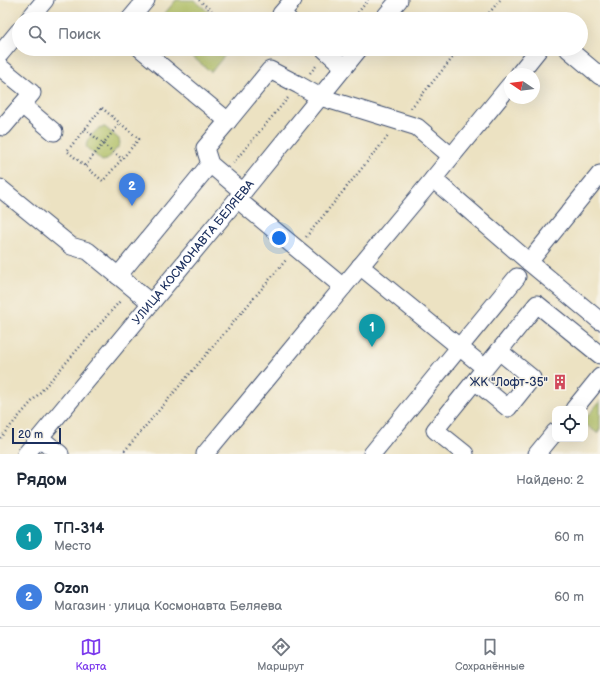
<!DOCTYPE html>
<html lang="ru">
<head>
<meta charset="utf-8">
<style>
	body { margin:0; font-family:"Balsamiq Sans",sans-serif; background:#f2f2f3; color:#1f2937 }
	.controls { position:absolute; right:12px; bottom:12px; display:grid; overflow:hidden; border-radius:8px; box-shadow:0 4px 16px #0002 }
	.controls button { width:36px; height:36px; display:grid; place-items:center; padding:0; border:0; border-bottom:1px solid #e0e1e3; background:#fff; color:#1f2937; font:20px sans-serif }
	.compass { position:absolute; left:504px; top:68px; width:36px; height:36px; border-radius:50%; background:#fff; box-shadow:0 4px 16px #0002; rotate:283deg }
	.scale { position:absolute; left:12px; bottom:10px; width:49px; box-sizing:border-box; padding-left:4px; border:2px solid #1b2f5e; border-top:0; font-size:11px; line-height:14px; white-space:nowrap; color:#1b2f5e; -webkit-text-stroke:3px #f7f3e8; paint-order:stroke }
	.you { position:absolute; left:279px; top:238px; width:14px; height:14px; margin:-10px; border:3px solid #fff; border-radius:50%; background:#1a73e8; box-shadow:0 0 0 6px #1a73e833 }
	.badge { display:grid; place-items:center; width:26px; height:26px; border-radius:50%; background:#7c3aed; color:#fff; font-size:13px; font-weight:700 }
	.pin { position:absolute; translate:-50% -33px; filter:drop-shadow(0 1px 2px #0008) }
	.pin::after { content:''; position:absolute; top:21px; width:14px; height:12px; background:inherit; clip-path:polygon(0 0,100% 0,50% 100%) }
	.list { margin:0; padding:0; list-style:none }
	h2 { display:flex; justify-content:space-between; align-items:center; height:52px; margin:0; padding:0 16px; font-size:17px }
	h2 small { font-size:13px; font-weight:400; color:#747a83 }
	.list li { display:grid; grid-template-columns:26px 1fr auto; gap:12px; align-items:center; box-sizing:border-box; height:60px; padding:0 16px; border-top:1px solid #e0e1e3 }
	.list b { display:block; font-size:15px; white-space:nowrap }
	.list p { margin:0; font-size:13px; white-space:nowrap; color:#747a83 }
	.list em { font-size:13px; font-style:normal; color:#747a83 }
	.icon { flex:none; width:22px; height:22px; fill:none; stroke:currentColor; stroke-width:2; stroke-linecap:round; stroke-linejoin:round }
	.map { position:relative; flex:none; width:600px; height:454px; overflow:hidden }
	.search { position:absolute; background:#fff; box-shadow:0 4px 16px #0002; left:12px; right:12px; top:12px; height:44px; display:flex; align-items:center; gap:10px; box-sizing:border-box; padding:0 14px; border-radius:22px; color:#747a83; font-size:15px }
	.sheet { height:172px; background:#fff }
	nav { display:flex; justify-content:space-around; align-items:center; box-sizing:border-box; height:56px; border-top:1px solid #e0e1e3; background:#fff; font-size:11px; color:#747a83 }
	nav a { display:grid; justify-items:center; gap:2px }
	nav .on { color:#7c3aed }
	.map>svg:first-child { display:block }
	.green { fill:#adbd60; stroke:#64765f }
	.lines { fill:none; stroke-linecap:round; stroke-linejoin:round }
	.minor-casing { stroke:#3a4a6d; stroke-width:19 }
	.path { stroke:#3a4a6d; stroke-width:2.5; stroke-dasharray:1 3; stroke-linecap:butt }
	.minor { stroke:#fff; stroke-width:17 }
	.labels { text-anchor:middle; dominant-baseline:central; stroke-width:3; stroke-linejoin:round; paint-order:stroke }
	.street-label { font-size:12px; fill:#1b2f5e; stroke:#f7f3e8 }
	.poi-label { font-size:12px; fill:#1b2f5e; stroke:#f7f3e8; text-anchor:end }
</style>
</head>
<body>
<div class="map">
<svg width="600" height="454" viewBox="0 0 600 454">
	<rect width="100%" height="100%" fill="#f7f3e8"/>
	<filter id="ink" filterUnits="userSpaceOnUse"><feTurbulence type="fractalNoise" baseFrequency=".025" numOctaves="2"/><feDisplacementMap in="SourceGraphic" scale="8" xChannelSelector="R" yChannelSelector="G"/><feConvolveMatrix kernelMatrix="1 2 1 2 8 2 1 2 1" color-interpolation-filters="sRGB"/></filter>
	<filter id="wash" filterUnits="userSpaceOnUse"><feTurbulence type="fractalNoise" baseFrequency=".012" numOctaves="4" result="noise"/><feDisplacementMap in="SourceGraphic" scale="16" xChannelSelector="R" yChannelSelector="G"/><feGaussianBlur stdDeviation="0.9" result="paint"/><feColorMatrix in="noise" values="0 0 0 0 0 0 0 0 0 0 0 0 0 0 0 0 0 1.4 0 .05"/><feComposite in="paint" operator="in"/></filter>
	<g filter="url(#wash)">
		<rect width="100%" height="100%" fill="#ece2c2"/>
		<g class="green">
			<polygon points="176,0 194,0 217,19 160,19"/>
			<polygon points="183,49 230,49 211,72"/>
			<path d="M101 127H105L119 139 120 143 119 146 107 160 102 161 87 148C86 146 86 145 87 142 89 137 97 129 101 127Z"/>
			<polygon points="600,401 600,429 597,433 585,424 585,419"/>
		</g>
	</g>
	<g filter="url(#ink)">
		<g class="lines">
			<defs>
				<g id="minor">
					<polyline points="29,19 45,0"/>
					<polyline points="130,19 146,0"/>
					<polyline points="288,19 281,14 293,0"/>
					<polyline points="383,19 399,0"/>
					<polyline points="141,49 228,121 270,70 299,85 320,97 417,127 451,156"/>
					<polyline points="324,49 344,67"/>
					<polyline points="568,49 600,76"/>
					<polyline points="0,54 19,31"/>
					<polyline points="0,67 32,93 3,127"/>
					<polyline points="519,74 539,49"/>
					<polyline points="22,105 54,132"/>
					<polyline points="228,121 205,148 210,164 243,192"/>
					<polyline points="433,179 529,262 600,321"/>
					<polyline points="0,188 71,246 88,251 151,303"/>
					<polyline points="237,199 343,287 433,179 510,85"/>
					<polyline points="529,262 600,174"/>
					<polyline points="360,266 485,368"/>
					<polyline points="118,276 210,164"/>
					<polyline points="475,381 508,408 532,378 499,351"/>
					<polyline points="574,409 600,377"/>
					<polyline points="40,438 60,454"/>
					<path id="s1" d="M26 454 243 192 359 49"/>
					<polyline points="205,454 343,287"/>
					<polyline points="372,454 517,277"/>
					<polyline points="465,454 435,430 537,304 600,355"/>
					<polyline points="537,454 555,432"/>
				</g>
			</defs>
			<use href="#minor" class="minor-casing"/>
			<g class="path">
				<polyline points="199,0 221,19"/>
				<polyline points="353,19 368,0"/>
				<polyline points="484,19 500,0"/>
				<polyline points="258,49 265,55"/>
				<polyline points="310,73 317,65"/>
				<polygon points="102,108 139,139 103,181 67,151"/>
				<polyline points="411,108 460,49"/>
				<polyline points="85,129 122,159"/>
				<polyline points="233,163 288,98"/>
				<polyline points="85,166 120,123"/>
				<polyline points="306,237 389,135"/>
				<polyline points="0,438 121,300"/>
				<polyline points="122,454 286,260"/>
			</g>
			<use href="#minor" class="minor"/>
		</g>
	</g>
	<defs>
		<symbol id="building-bare" viewBox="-9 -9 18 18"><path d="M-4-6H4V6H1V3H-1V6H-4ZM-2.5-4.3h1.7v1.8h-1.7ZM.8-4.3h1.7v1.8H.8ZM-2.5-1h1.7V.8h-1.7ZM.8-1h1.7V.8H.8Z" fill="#d1495b" stroke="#f7f3e8" stroke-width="2.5" paint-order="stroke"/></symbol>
	</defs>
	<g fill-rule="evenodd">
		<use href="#building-bare" x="549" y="371" width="22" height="22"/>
	</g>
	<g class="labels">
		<g class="street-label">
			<text stroke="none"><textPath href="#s1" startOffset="262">УЛИЦА КОСМОНАВТА БЕЛЯЕВА</textPath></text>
		</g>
		<g class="poi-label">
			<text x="548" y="382">ЖК "Лофт-35"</text>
		</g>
	</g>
</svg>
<div class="controls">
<button><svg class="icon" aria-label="locate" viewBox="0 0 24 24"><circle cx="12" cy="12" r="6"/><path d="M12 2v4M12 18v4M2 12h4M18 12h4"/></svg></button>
</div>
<svg class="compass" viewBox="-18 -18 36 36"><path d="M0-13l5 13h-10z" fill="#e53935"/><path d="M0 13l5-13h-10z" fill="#747a83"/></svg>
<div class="scale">20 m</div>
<div class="you"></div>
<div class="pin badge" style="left:372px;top:347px;background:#0f9aa8">1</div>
<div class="pin badge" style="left:132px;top:206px;background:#3f7fe0">2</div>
<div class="search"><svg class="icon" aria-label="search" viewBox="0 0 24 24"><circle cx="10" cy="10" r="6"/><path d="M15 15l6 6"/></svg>Поиск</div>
</div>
<section class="sheet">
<h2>Рядом<small>Найдено: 2</small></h2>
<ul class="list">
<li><span class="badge" style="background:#0f9aa8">1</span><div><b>ТП-314</b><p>Место</p></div><em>60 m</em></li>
<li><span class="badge" style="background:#3f7fe0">2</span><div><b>Ozon</b><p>Магазин · улица Космонавта Беляева</p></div><em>60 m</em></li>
</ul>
</section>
<nav>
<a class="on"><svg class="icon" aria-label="map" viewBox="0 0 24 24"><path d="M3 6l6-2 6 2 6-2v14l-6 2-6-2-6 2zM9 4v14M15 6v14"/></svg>Карта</a>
<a><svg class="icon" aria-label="directions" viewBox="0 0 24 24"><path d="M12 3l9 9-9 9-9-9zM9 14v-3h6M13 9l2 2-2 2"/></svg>Маршрут</a>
<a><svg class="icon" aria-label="saved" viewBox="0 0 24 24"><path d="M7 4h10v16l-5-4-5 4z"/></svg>Сохранённые</a>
</nav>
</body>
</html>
